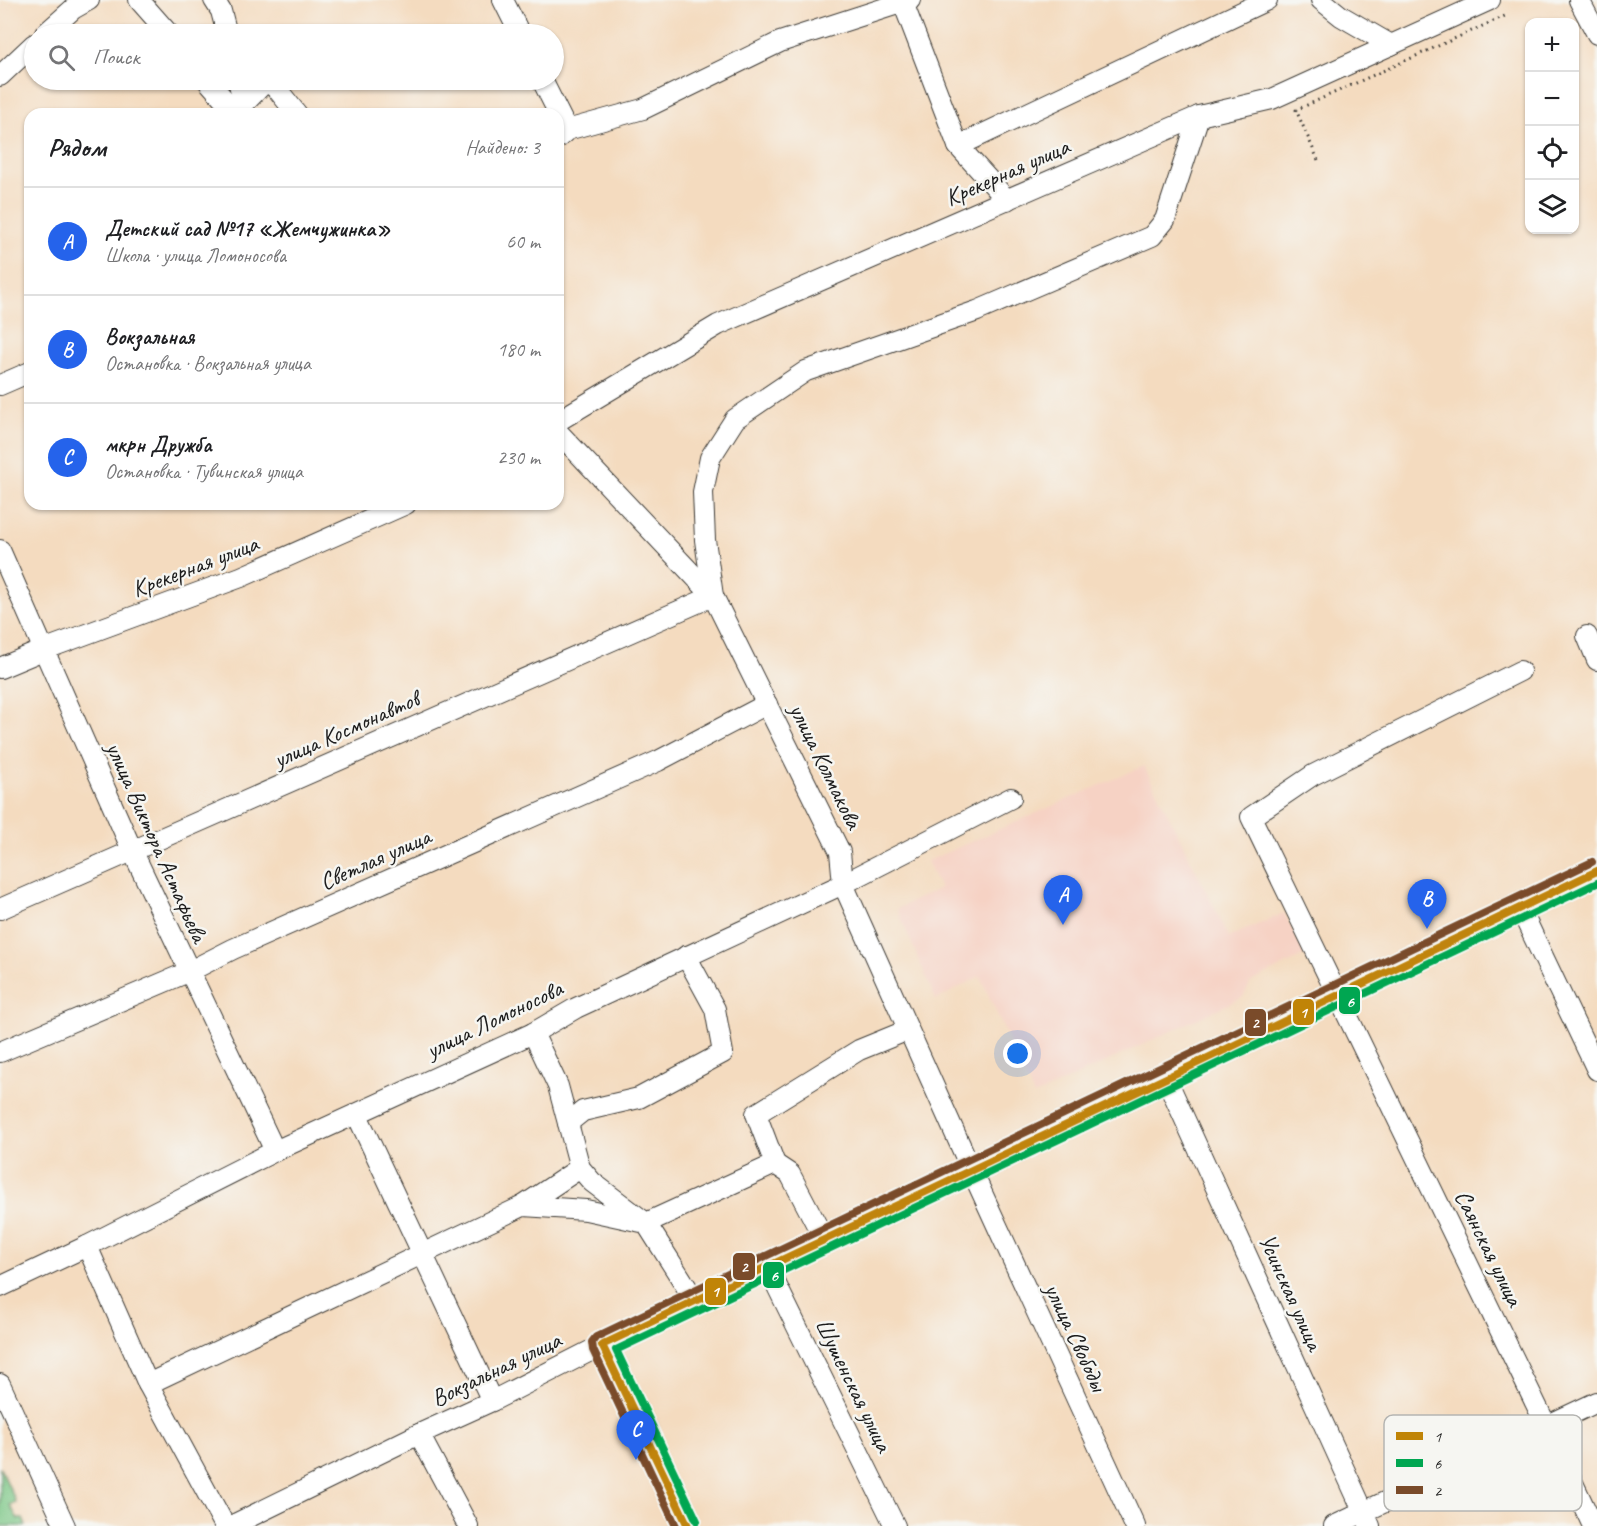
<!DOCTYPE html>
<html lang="ru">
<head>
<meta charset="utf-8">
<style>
	body { margin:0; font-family:Caveat,sans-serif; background:#f6f6f6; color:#202124 }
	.controls { position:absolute; right:18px; top:18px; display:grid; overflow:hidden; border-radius:12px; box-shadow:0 2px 4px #0004 }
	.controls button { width:54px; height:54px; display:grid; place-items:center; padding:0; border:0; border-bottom:2px solid #e0e0e0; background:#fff; color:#202124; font:30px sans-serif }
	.you { position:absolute; left:1018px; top:1054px; width:21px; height:21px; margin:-15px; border:4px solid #fff; border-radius:50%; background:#1a73e8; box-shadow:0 0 0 9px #1a73e833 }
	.badge { display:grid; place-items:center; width:39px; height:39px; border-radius:50%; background:#2563eb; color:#fff; font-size:20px; font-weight:700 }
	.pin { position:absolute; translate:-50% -50px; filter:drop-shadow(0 2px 3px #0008) }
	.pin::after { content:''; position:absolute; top:32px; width:21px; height:18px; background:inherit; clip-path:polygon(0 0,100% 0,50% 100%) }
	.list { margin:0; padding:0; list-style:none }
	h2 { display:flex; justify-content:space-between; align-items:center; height:78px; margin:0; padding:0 24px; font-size:26px }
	h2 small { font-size:20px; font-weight:400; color:#757577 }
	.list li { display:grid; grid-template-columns:39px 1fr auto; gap:18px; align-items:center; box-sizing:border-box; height:108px; padding:0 24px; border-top:2px solid #e0e0e0 }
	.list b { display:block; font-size:22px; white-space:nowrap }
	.list p { margin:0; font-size:20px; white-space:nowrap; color:#757577 }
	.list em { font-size:20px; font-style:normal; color:#757577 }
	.icon { flex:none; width:33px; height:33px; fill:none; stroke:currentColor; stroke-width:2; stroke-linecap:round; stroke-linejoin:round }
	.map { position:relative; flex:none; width:1597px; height:1526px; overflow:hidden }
	.search { position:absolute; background:#fff; box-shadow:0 2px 4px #0004; left:24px; top:24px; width:540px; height:66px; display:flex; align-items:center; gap:15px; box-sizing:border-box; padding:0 21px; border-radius:33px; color:#757577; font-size:22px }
	.panel { position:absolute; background:#fff; box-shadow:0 2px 4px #0004; left:24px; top:108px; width:540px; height:402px; border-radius:18px }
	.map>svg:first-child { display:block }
	.built { fill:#f6d2c4 }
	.green { fill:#7ac685; stroke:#4b7150; stroke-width:1.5 }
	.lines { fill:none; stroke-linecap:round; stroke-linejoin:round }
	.minor-casing { stroke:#3c3934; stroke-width:22 }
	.path { stroke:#3c3934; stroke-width:3; stroke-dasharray:1.5 4.5; stroke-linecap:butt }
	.minor { stroke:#fff; stroke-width:20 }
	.bus-1-casing { stroke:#f6f6f2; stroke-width:12 }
	.bus-2-casing { stroke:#f6f6f2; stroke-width:12 }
	.bus-3-casing { stroke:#f6f6f2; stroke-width:12 }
	.bus-1 { stroke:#c08407; stroke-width:8 }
	.bus-2 { stroke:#00a651; stroke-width:8 }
	.bus-3 { stroke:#7a4b2a; stroke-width:8 }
	.labels { text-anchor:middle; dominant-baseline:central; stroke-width:5; stroke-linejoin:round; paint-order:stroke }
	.street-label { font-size:24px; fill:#1c1c1c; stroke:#f6f6f2 }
	.key { fill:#f6f6f2; stroke:#b5b5b2; stroke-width:1.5 }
	.key-label { font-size:16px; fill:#1c1c1c }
	.line-badge { stroke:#f6f6f2; stroke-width:2 }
	.badge-label { font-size:16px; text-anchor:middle; font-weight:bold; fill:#fff }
</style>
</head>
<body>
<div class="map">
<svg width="1597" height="1526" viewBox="0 0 1597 1526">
	<rect width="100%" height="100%" fill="#f6f6f2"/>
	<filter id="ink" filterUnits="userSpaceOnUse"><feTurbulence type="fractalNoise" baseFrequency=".0167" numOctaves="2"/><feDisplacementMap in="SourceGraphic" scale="12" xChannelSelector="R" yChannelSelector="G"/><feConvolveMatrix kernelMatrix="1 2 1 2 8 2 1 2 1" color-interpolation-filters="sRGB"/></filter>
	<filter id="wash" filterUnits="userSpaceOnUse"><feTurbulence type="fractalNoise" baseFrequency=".008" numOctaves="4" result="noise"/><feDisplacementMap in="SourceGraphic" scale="24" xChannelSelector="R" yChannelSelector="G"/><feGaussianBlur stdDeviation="1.35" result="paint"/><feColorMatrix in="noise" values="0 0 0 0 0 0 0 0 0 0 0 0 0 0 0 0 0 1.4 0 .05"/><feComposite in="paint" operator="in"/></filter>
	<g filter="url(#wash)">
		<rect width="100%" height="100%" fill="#f4dbbf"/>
		<polygon class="built" points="1144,766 1229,937 1284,913 1305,955 1251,982 1243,997 1034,1096 980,976 936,1000 897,909 940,888 927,861"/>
		<polygon class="green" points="0,1467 16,1502 10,1505 18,1519 23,1519 26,1526 0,1526"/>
	</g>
	<g filter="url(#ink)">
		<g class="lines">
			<defs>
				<g id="minor">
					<polyline points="139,0 169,34"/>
					<polyline points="214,0 221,11 227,34"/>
					<polyline points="503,0 520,34"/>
					<polyline points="902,0 958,146 1007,200"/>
					<polyline points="1321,0 1341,16 1391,45"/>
					<polyline points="1579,0 1597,34"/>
					<polyline points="45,34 73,9 89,0"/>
					<polyline points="0,76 34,44"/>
					<polyline points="207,80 237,114"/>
					<polyline points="238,80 244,104"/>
					<polyline points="542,80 567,130"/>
					<polyline points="236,112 266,81 277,89 297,114"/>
					<polyline points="558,138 567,130 643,109 780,42 910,0"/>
					<polyline points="958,146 1267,0"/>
					<polyline points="0,385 30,372"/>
					<polyline points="558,421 718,325 1199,116 1272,99 1490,0"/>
					<polyline points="558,432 713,596 840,852 843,884 971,1169 1135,1526"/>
					<polyline points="0,550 132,850 275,1151"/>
					<polyline points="1587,636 1597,660"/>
					<polyline points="0,668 43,650 241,577 406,504"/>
					<polyline points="1520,671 1313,775 1251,817 1546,1425 1593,1526"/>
					<polyline points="1520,908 1597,1070"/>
					<polyline points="0,909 713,596 705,540 703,492 710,458 735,419 806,371 977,311 1152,236 1165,220 1199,116"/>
					<polyline points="533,1033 558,1086 580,1168 592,1182 646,1223 775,1164 790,1174 824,1239"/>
					<polyline points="0,1052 188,972 233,949 658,761 767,704"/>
					<polyline points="1166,1078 1370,1526"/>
					<polyline points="357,1115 492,1401"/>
					<polyline points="568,1123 583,1111 639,1098 723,1053 715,1009 686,956"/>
					<polyline points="775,1164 756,1114 859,1050 908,1030"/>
					<polyline points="523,1206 580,1168"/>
					<polyline points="87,1246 148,1384 225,1526"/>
					<polyline points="767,1266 895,1526"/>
					<polyline points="0,1287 87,1246 275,1151 533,1033 576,1008 843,884 1011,798"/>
					<polyline points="602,1345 688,1526"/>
					<polyline points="0,1384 65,1526"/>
					<polyline points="148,1384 523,1206 586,1210 646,1223 696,1302"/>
					<polyline points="419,1434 468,1526"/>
					<polyline points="231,1526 419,1434 492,1401 602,1345 767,1266 1166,1078 1597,871"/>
					<polyline points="1334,1526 1597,1402"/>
				</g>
			</defs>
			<use href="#minor" class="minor-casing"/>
			<polyline class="path" points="1318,160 1296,110 1507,15"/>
			<use href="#minor" class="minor"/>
			<defs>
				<polyline id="bus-1" points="688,1526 602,1345 1166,1078 1597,871"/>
				<polyline id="bus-2" points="697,1521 616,1350 1597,883"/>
				<polyline id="bus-3" points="676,1526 593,1350 592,1342 596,1337 1592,862"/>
			</defs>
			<use href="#bus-1" class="bus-1-casing"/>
			<use href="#bus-2" class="bus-2-casing"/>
			<use href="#bus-3" class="bus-3-casing"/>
			<use href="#bus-1" class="bus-1"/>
			<use href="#bus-2" class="bus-2"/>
			<use href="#bus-3" class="bus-3"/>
		</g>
	</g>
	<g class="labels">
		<g class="street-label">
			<text transform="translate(1007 172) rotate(-24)">Крекерная улица</text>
			<text transform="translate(195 566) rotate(-21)">Крекерная улица</text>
			<text transform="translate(346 729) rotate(-24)">улица Космонавтов</text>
			<text transform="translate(826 766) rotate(64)">улица Колмакова</text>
			<text transform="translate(157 842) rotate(66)">улица Виктора Астафьева</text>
			<text transform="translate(375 859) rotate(-24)">Светлая улица</text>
			<text transform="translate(494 1019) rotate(-26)">улица Ломоносова</text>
			<text transform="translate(1489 1248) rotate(64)">Саянская улица</text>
			<text transform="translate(1291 1292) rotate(66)">Усинская улица</text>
			<text transform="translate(1076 1337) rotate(65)">улица Свободы</text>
			<text transform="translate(496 1369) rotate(-26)">Вокзальная улица</text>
			<text transform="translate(854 1385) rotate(64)">Шушенская улица</text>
		</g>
	</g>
	<rect x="1384" y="1415" width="198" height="96" rx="9" class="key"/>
	<rect x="1396" y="1432" width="27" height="8" fill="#c08407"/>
	<rect x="1396" y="1459" width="27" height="8" fill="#00a651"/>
	<rect x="1396" y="1486" width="27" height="8" fill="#7a4b2a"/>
	<g class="key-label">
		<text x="1434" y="1442">1</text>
		<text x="1434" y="1469">6</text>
		<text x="1434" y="1496">2</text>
	</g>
	<g class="line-badge">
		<rect x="1338" y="986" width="23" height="29" rx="6" fill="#00a651"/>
		<rect x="1292" y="998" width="23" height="28" rx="6" fill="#c08407"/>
		<rect x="1244" y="1008" width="23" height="29" rx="6" fill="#7a4b2a"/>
		<rect x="732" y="1252" width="24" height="29" rx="6" fill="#7a4b2a"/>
		<rect x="762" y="1261" width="23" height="28" rx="6" fill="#00a651"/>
		<rect x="704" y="1277" width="23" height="29" rx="6" fill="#c08407"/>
	</g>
	<g class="badge-label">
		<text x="1350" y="1007">6</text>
		<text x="1303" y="1018">1</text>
		<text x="1255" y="1028">2</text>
		<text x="744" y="1272">2</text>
		<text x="774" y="1281">6</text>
		<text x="715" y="1297">1</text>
	</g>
</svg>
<div class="controls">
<button>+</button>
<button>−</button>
<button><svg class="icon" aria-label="locate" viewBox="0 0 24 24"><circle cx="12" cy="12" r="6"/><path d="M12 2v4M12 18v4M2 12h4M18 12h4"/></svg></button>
<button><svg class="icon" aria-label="layers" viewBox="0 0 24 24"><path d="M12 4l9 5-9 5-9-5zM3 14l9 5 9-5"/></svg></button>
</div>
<div class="you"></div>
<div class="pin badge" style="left:1063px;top:925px">A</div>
<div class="pin badge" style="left:1427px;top:929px">B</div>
<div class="pin badge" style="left:636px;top:1460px">C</div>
<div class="search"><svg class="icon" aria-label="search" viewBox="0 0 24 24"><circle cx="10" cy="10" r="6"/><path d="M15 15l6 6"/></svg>Поиск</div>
<section class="panel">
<h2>Рядом<small>Найдено: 3</small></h2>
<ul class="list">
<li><span class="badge">A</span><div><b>Детский сад №17 «Жемчужинка»</b><p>Школа · улица Ломоносова</p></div><em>60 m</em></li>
<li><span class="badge">B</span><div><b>Вокзальная</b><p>Остановка · Вокзальная улица</p></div><em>180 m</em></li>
<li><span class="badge">C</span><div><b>мкрн Дружба</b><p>Остановка · Тувинская улица</p></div><em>230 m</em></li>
</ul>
</section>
</div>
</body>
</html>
